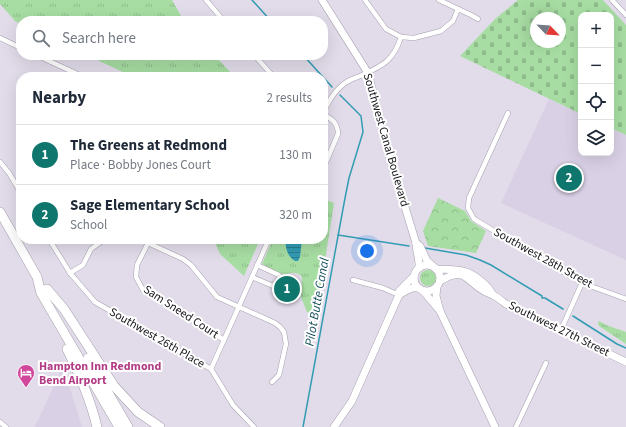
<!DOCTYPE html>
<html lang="en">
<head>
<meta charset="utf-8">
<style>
	body { margin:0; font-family:"Source Sans 3",sans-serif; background:#f6f6f7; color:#1f2937 }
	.controls { position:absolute; right:12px; top:12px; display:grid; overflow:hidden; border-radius:8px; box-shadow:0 4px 16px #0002 }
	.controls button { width:36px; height:36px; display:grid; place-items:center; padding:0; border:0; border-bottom:1px solid #e0e1e3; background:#fff; color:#1f2937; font:20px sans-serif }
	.compass { position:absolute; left:530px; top:12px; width:36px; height:36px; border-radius:50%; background:#fff; box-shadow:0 4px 16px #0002; rotate:115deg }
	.you { position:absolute; left:367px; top:251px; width:14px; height:14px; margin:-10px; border:3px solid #fff; border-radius:50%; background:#1a73e8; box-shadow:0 0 0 6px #1a73e833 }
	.badge { display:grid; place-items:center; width:26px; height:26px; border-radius:50%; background:#0f766e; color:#fff; font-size:13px; font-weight:700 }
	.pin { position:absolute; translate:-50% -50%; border:2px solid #fff; box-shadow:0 1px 4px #0006 }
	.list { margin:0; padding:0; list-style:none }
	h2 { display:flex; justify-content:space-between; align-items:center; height:52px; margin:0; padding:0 16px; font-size:17px }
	h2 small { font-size:13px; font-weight:400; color:#747a83 }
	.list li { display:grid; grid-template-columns:26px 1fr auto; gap:12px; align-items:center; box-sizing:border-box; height:60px; padding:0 16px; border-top:1px solid #e0e1e3 }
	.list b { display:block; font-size:15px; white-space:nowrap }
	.list p { margin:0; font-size:13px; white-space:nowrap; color:#747a83 }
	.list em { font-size:13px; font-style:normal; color:#747a83 }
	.icon { flex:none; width:22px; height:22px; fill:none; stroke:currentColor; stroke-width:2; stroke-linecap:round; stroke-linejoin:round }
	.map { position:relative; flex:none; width:626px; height:427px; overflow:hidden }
	.search { position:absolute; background:#fff; box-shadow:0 4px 16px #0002; left:16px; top:16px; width:312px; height:44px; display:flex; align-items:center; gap:10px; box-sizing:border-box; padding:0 14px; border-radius:16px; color:#747a83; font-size:15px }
	.panel { position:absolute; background:#fff; box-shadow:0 4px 16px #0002; left:16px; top:72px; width:312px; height:172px; border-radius:16px }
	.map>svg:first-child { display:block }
	.built { fill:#d9d0e5 }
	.grass { fill:url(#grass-tufts) }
	.cemetery { fill:url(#cemetery-stones); fill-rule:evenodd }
	.park { fill:url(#park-crowns) }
	.water { fill:url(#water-rules) }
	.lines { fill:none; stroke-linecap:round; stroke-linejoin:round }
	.stream { stroke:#329cb3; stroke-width:1.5 }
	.street-casing { stroke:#a59fad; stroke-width:5.5 }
	.secondary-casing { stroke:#a59fad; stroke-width:8 }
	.highway-casing { stroke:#a59fad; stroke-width:10 }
	.street { stroke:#fff; stroke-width:4.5 }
	.secondary { stroke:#fff; stroke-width:7 }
	.highway { stroke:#fff; stroke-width:9 }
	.labels { text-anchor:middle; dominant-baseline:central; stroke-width:4; stroke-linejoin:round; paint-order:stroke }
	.street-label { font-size:12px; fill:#17151a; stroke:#fff }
	.hotel-label { font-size:12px; font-weight:bold; fill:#b23c85; stroke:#fff; text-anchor:start }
	.water-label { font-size:13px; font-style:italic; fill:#154f5c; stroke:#fff }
</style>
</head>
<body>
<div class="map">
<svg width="626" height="427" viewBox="0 0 626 427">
	<defs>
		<pattern id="grass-tufts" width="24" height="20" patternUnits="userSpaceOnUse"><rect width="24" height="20" fill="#a7dda3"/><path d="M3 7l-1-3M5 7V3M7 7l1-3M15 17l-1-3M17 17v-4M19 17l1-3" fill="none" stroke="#8fbd8c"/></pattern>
		<pattern id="cemetery-stones" width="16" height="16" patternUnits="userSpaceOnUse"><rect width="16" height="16" fill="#a7dda3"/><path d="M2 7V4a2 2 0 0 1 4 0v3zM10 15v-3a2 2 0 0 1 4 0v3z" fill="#8fbd8c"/></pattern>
		<pattern id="park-crowns" width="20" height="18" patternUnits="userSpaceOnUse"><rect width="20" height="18" fill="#a7dda3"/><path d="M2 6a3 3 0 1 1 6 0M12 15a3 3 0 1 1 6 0" fill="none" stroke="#8fbd8c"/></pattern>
		<pattern id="water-rules" width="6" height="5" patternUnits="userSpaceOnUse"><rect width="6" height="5" fill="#329cb3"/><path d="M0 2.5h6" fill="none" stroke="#297e91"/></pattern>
	</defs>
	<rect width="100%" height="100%" fill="#e2dcea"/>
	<g class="built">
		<polygon points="549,99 581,114 581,153 611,153 611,128 626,135 626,260 501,203"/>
		<polygon points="63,366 82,427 35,427"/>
	</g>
	<g class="grass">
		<polygon points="0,0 172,0 184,21 21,21 21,24 15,21 0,4"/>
		<polygon points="87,55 214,55 235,77 133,77"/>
		<path d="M323 199 334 203 318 305 314 312 311 314 307 312 301 297 302 277C295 270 291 274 283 274 277 273 268 267 262 264L273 239H323Z"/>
		<polygon points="213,239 260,239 244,276 220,254"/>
		<circle cx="428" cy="278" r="8"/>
		<polygon points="599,321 606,325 626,332 626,344 599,326 598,323"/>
	</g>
	<path class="cemetery" d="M518 0H603L626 25V135L611 128V15H581V114L460 56 495 19ZM536 18H560V42H536Z"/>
	<polygon class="park" points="438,198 465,211 471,221 486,231 476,253 428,246 423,231"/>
	<path class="water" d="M285 239H302L300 257 298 261H295C287 256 286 249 285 239Z"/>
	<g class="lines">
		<g class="stream">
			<polyline points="252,0 271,21"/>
			<polyline points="303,55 332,87"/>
			<polyline points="338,235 409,246"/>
			<polyline points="425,248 466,255 480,260 491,265 542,296 542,298 545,298 563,309"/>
			<polyline points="573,316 617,344 626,348"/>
			<polyline points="303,427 345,198 349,178 363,132 361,116 340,95"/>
		</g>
		<defs>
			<g id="street">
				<polyline points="206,0 224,21"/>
				<polyline points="365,0 386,29 401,37 414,38 441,31 453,21 458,9"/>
				<polyline points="439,0 471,15 478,19"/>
				<polyline points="612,0 626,15"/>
				<polyline points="0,38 21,48"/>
				<polyline points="36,55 84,77"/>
				<polyline points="254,55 274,77"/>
				<path d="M323 113C329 101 334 91 345 83 349 80 355 78 360 76 382 66 393 62 401 37"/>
				<polyline points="508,113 469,198 468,208 474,219 582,283 626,299"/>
				<path d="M323 114C332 119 338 123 338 134L323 169"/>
				<polyline points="0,162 9,173 21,193"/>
				<polyline points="49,239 70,273 83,265 91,249 105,239"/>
				<polyline points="150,239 137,265 136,277 143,290 224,340"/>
				<polyline points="148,243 183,259 191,265 217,297 275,323 280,327 284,332 286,344 279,375 272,382"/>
				<polyline points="70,273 95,302 211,369 233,405 254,427"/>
				<polyline points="252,277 273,286 279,279 279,275 257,265"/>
				<polyline points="353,280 383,288 399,295"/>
				<polyline points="561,330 582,283"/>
				<polyline points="211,369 269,239"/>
				<polyline points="0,422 6,427"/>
				<polyline points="516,427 546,363"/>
			</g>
			<g id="secondary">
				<path d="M322 0 368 73 389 155 416 243C416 252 420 260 419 268"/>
				<polyline points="416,243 420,246 427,261 433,266"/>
				<circle cx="427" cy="278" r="13"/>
				<path d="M436 269C455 270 466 268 481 281 486 285 490 289 493 295"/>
				<path d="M440 281C465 266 465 280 484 291 486 293 490 293 493 295 497 297 502 301 506 304L626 362"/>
				<polyline points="437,286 436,296 440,311 495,427"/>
				<polyline points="423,291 440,311"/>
				<path d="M399 295C406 291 410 287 418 288"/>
				<polyline points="334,427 352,401 399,295 399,291 414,276"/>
			</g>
			<g id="highway">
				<polyline points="0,212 37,277 41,293 119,427"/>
				<polyline points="47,289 64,309 114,386 138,412 160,427"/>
				<path d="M67 349C80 375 90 398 97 427"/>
				<polyline points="88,358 128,427"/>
			</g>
		</defs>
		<use href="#street" class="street-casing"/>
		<use href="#secondary" class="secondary-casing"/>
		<use href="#highway" class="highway-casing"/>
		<use href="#street" class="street"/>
		<use href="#secondary" class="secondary"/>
		<use href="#highway" class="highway"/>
	</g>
	<defs>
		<symbol id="hotel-pin" viewBox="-11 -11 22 30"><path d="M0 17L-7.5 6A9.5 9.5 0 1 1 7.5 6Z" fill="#d1479c" stroke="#fff"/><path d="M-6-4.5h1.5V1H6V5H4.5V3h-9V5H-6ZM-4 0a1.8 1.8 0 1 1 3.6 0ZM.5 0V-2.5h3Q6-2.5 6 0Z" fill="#fff"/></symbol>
	</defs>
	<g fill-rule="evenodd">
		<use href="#hotel-pin" x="16" y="363" width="20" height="27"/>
	</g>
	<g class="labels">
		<g class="street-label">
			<text transform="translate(386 140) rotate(74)">Southwest Canal Boulevard</text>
			<text transform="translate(543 258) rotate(29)">Southwest 28th Street</text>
			<text transform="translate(181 312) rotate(33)">Sam Sneed Court</text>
			<text transform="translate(559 329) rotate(26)">Southwest 27th Street</text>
			<text transform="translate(157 338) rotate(30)">Southwest 26th Place</text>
		</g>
		<g class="hotel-label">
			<text x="39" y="366">Hampton Inn Redmond<tspan x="39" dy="14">Bend Airport</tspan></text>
		</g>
		<g class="water-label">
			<text transform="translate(317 302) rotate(-80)">Pilot Butte Canal</text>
		</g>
	</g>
</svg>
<div class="controls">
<button>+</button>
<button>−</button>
<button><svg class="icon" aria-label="locate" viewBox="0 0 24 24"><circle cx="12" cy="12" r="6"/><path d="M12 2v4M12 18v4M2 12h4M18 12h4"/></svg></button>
<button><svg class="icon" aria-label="layers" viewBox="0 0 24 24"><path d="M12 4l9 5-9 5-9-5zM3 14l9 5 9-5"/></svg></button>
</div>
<svg class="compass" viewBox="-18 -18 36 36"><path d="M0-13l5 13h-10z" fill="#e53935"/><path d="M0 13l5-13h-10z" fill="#747a83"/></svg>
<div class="you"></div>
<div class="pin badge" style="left:287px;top:289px">1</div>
<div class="pin badge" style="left:569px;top:178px">2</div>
<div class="search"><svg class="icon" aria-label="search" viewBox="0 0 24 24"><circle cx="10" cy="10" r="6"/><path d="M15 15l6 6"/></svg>Search here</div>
<section class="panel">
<h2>Nearby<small>2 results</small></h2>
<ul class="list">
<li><span class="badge">1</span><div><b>The Greens at Redmond</b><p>Place · Bobby Jones Court</p></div><em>130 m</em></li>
<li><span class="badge">2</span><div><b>Sage Elementary School</b><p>School</p></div><em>320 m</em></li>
</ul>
</section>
</div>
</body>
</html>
